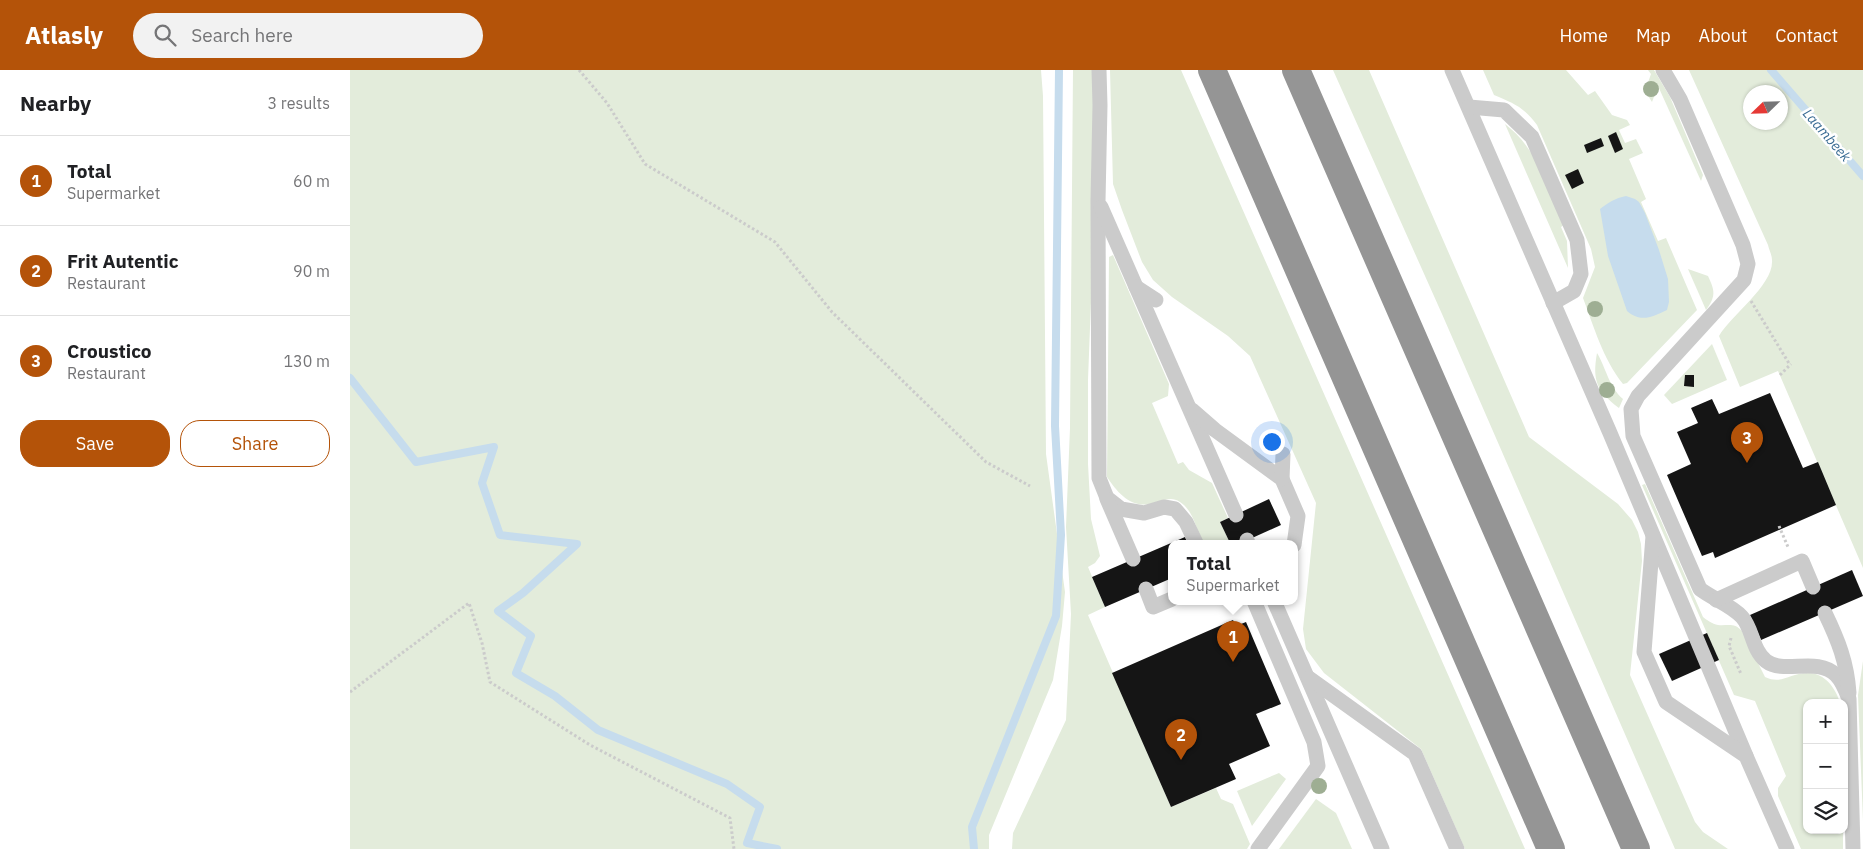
<!DOCTYPE html>
<html lang="en">
<head>
<meta charset="utf-8">
<style>
	body { margin:0; font-family:"IBM Plex Sans",sans-serif; background:#f2f2f2; color:#202124 }
	.controls { position:absolute; right:15px; bottom:15px; display:grid; overflow:hidden; border-radius:10px; box-shadow:0 1px 4px #0004 }
	.controls button { width:45px; height:45px; display:grid; place-items:center; padding:0; border:0; border-bottom:1px solid #e0e0e0; background:#fff; color:#202124; font:25px sans-serif }
	.compass { position:absolute; left:1393px; top:15px; width:45px; height:45px; border-radius:50%; background:#fff; box-shadow:0 1px 4px #0004; rotate:247deg }
	.you { position:absolute; left:921px; top:371px; width:18px; height:18px; margin:-12px; border:4px solid #fff; border-radius:50%; background:#1a73e8; box-shadow:0 0 0 8px #1a73e833 }
	.badge { display:grid; place-items:center; width:32px; height:32px; border-radius:50%; background:#b45309; color:#fff; font-size:16px; font-weight:700 }
	.pin { position:absolute; translate:-50% -41px; filter:drop-shadow(0 1px 2px #0008) }
	.pin::after { content:''; position:absolute; top:26px; width:18px; height:15px; background:inherit; clip-path:polygon(0 0,100% 0,50% 100%) }
	.popup { position:absolute; left:818px; top:470px; width:130px; height:65px; box-sizing:border-box; display:grid; place-content:center; border-radius:10px; background:#fff; filter:drop-shadow(0 1px 4px #0005); font-size:16px; white-space:nowrap; color:#757577 }
	.popup b { font-size:19px; color:#202124 }
	.popup::after { content:''; position:absolute; left:50%; top:100%; margin-left:-10px; border:10px solid transparent; border-top-color:#fff }
	.list { margin:0; padding:0; list-style:none }
	h2 { display:flex; justify-content:space-between; align-items:center; height:65px; margin:0; padding:0 20px; font-size:21px }
	h2 small { font-size:16px; font-weight:400; color:#757577 }
	.list li { display:grid; grid-template-columns:32px 1fr auto; gap:15px; align-items:center; box-sizing:border-box; height:90px; padding:0 20px; border-top:1px solid #e0e0e0 }
	.list b { display:block; font-size:19px; white-space:nowrap }
	.list p { margin:0; font-size:16px; white-space:nowrap; color:#757577 }
	.list em { font-size:16px; font-style:normal; color:#757577 }
	.actions { display:flex; gap:10px; padding:15px 20px }
	.actions a { flex:1; padding:11px 0; border:1px solid #b45309; border-radius:20px; text-align:center; font-size:18px; color:#b45309 }
	.actions .main { background:#b45309; color:#fff }
	.icon { flex:none; width:28px; height:28px; fill:none; stroke:currentColor; stroke-width:2; stroke-linecap:round; stroke-linejoin:round }
	.map { position:relative; flex:none; width:1513px; height:779px; overflow:hidden }
	header { display:flex; align-items:center; gap:30px; box-sizing:border-box; height:70px; padding:0 25px; background:#b45309; color:#fff }
	header strong { font-size:24px }
	nav { display:flex; gap:28px; margin-inline-start:auto; font-size:18px }
	.search { width:350px; height:45px; background:#f2f2f2; display:flex; align-items:center; gap:12px; box-sizing:border-box; padding:0 18px; border-radius:28px; color:#757577; font-size:19px }
	main { display:flex }
	aside { flex:1; background:#fff }
	.map>svg:first-child { display:block }
	.green { fill:#e3ecdb; fill-rule:evenodd }
	.water { fill:#c6dced }
	.lines { fill:none; stroke-linecap:round; stroke-linejoin:round }
	.stream { stroke:#c6dced; stroke-width:8 }
	.building { fill:#151515 }
	.path { stroke:#cbcbcb; stroke-width:3; stroke-dasharray:2.5 2.5; stroke-linecap:butt }
	.service { stroke:#cbcbcb; stroke-width:15 }
	.motorway { stroke:#959595; stroke-width:28 }
	.tree { fill:#9eae93 }
	.labels { text-anchor:middle; dominant-baseline:central; stroke-width:5; stroke-linejoin:round; paint-order:stroke }
	.water-label { font-size:14px; font-style:italic; fill:#396b93; stroke:#fff }
</style>
</head>
<body>
<header>
<strong>Atlasly</strong>
<div class="search"><svg class="icon" aria-label="search" viewBox="0 0 24 24"><circle cx="10" cy="10" r="6"/><path d="M15 15l6 6"/></svg>Search here</div>
<nav><a>Home</a><a>Map</a><a>About</a><a>Contact</a></nav>
</header>
<main>
<aside>
<h2>Nearby<small>3 results</small></h2>
<ul class="list">
<li><span class="badge">1</span><div><b>Total</b><p>Supermarket</p></div><em>60 m</em></li>
<li><span class="badge">2</span><div><b>Frit Autentic</b><p>Restaurant</p></div><em>90 m</em></li>
<li><span class="badge">3</span><div><b>Croustico</b><p>Restaurant</p></div><em>130 m</em></li>
</ul>
<div class="actions"><a class="main">Save</a><a>Share</a></div>
</aside>
<div class="map">
<svg width="1513" height="779" viewBox="0 0 1513 779">
	<rect width="100%" height="100%" fill="#fff"/>
	<g class="green">
		<polygon points="0,0 691,0 693,26 696,384 715,522 712,556 703,610 639,765 639,779 0,779"/>
		<polygon points="723,0 744,0 743,179 738,310 738,394 741,449 750,486 745,493 738,497 755,537 738,545 821,737 866,718 871,729 883,734 900,774 897,779 662,779 663,763 716,650 721,544 716,457 720,358"/>
		<polygon points="760,0 831,0 1175,779 1115,779 1071,679 974,603 956,579 953,559 966,433 900,286 878,266 822,227 803,210 792,192 772,140 763,114"/>
		<polygon points="983,0 1019,0 1179,367 1268,434 1282,450 1288,462 1291,474 1292,491 1280,605 1345,752 1353,762 1378,779 1325,779 1092,244"/>
		<path d="M1133 0H1216L1238 25 1245 21 1262 45 1277 50 1280 55 1269 60 1275 73 1286 69 1293 83 1279 89 1296 129 1291 132 1308 171 1316 168 1347 240 1277 313 1273 314C1253 289 1244 257 1233 228L1245 197 1241 179 1187 55C1174 37 1163 33 1144 25Z"/>
		<polygon points="1298,0 1304,0 1320,27 1353,105 1351,111 1308,16 1302,32 1295,21 1301,4"/>
		<path d="M1339 0H1513V498L1428 301 1390 317 1369 266C1381 245 1424 215 1422 190 1422 185 1419 180 1418 175ZM1400 22H1430V52H1400Z"/>
		<path d="M1155 54C1188 79 1198 119 1214 155L1211 157 1217 171 1218 198Z"/>
		<path d="M763 185 819 314 818 326 802 333 828 394 833 392 839 400 862 413 878 448 870 452 880 473H852C847 460 843 440 830 432 820 425 811 432 801 434 780 438 767 422 757 407L759 187Z"/>
		<path d="M1338 199 1358 206C1365 221 1366 226 1356 240Z"/>
		<polygon points="1362,274 1377,310 1322,334 1314,325"/>
		<path d="M1247 283C1256 298 1259 317 1273 329L1269 338C1247 321 1242 311 1247 283Z"/>
		<path d="M1295 414 1353 547C1357 550 1362 554 1368 555 1378 556 1384 552 1392 561L1415 607C1432 615 1440 603 1457 603 1474 602 1486 618 1490 633H1457V760H1493V779H1451L1428 726V718L1436 706 1405 631 1384 625 1292 415Z"/>
		<polygon points="1513,591 1513,751 1508,625"/>
		<polygon points="929,703 936,709 902,756 887,721"/>
		<polygon points="966,729 986,743 1002,779 929,779"/>
	</g>
	<path class="water" d="M1276 126 1285 129 1289 132 1295 143 1309 180 1318 209 1319 232 1317 240C1302 247 1291 253 1277 241L1258 186 1250 139C1258 133 1265 128 1276 126Z"/>
	<g class="lines">
		<g class="stream">
			<polyline points="1421,0 1513,106"/>
			<polyline points="0,308 66,392 144,377 132,413 150,465 227,474 173,523 148,541 181,566 166,603 205,626 248,660 377,714 410,737 397,773 427,779"/>
			<polyline points="624,779 622,757 706,546 711,465 705,356 709,0"/>
		</g>
	</g>
	<g class="building">
		<polygon points="1266,62 1273,79 1265,83 1258,66"/>
		<polygon points="1251,68 1254,76 1237,83 1234,75"/>
		<polygon points="1228,99 1234,113 1222,119 1215,105"/>
		<polygon points="1335,305 1344,305 1344,317 1334,316"/>
		<polygon points="1420,323 1453,398 1468,392 1486,435 1365,488 1363,482 1352,486 1317,405 1341,394 1327,362 1348,353 1341,338 1362,329 1369,344"/>
		<polygon points="919,429 931,455 891,473 880,473 870,452"/>
		<polygon points="835,467 838,473 822,473 822,508 755,537 742,507"/>
		<polygon points="1502,500 1513,526 1411,570 1400,545"/>
		<polygon points="883,550 886,556 896,552 931,634 906,644 920,676 879,694 886,709 821,737 762,603"/>
		<polygon points="1357,563 1369,590 1322,611 1309,584"/>
	</g>
	<g class="lines">
		<g class="path">
			<polyline points="229,0 257,33 295,94 425,172 482,242 636,392 680,416"/>
			<polyline points="1401,231 1440,295"/>
			<polyline points="1430,305 1441,294"/>
			<polyline points="1429,456 1438,477"/>
			<polyline points="1381,568 1379,576 1391,604"/>
			<polyline points="0,622 119,533 132,573 140,612 240,675 380,748 384,779"/>
		</g>
		<g class="service">
			<polyline points="749,0 750,35 748,131 749,408 757,428 771,439 794,443 814,437 825,439 836,452 846,473"/>
			<polyline points="1102,0 1260,363 1396,686"/>
			<path d="M1313 0 1330 29 1393 175 1398 194 1394 210 1288 326 1281 339 1283 366 1350 519C1363 529 1381 535 1392 547 1403 559 1402 580 1416 591 1434 605 1467 586 1486 605 1492 611 1496 621 1499 629L1503 779"/>
			<polyline points="1119,37 1154,40 1182,67 1227,170 1231,204 1224,221 1203,233"/>
			<polyline points="751,137 886,445"/>
			<polyline points="786,217 806,230"/>
			<polyline points="842,340 865,360 932,409 948,446 944,475"/>
			<polyline points="932,409 933,384"/>
			<polyline points="757,429 783,489"/>
			<polyline points="1303,466 1294,582 1316,632 1396,686 1437,779"/>
			<polyline points="897,470 898,473"/>
			<polyline points="796,519 803,537 822,529"/>
			<polyline points="1366,530 1452,491 1463,517"/>
			<polyline points="904,531 964,672 968,696 908,779"/>
			<polyline points="924,531 1032,779"/>
			<path d="M1475 543C1488 570 1497 592 1499 623"/>
			<polyline points="959,608 1065,684 1107,779"/>
		</g>
		<g class="motorway">
			<polyline points="862,0 1201,779"/>
			<polyline points="946,0 1286,779"/>
		</g>
	</g>
	<g class="tree">
		<circle cx="1301" cy="19" r="8"/>
		<circle cx="1245" cy="239" r="8"/>
		<circle cx="1257" cy="320" r="8"/>
		<circle cx="969" cy="716" r="8"/>
	</g>
	<g class="labels">
		<g class="water-label">
			<text transform="translate(1477 65) rotate(49)">Laambeek</text>
		</g>
	</g>
</svg>
<div class="controls">
<button>+</button>
<button>−</button>
<button><svg class="icon" aria-label="layers" viewBox="0 0 24 24"><path d="M12 4l9 5-9 5-9-5zM3 14l9 5 9-5"/></svg></button>
</div>
<svg class="compass" viewBox="-18 -18 36 36"><path d="M0-13l5 13h-10z" fill="#e53935"/><path d="M0 13l5-13h-10z" fill="#757577"/></svg>
<div class="you"></div>
<div class="pin badge" style="left:883px;top:592px">1</div>
<div class="popup"><b>Total</b>Supermarket</div>
<div class="pin badge" style="left:831px;top:690px">2</div>
<div class="pin badge" style="left:1397px;top:393px">3</div>
</div>
</main>
</body>
</html>
